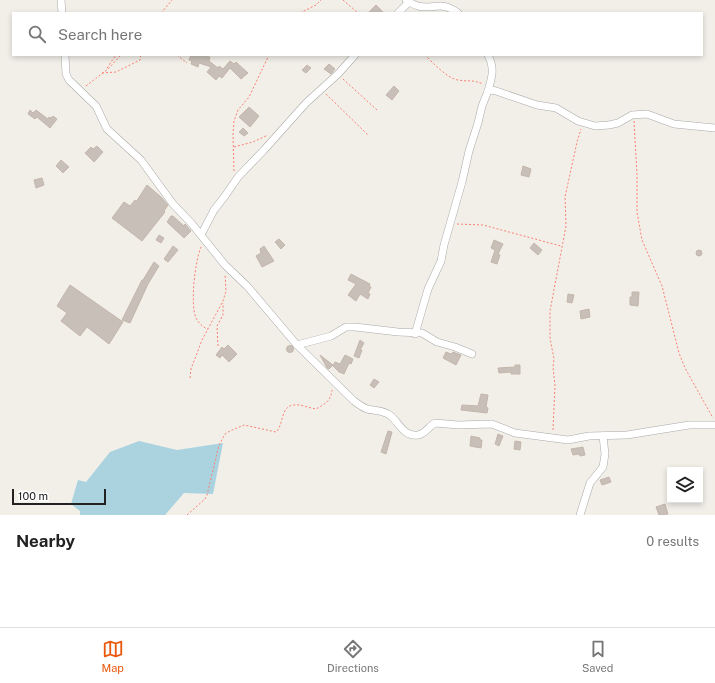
<!DOCTYPE html>
<html lang="en">
<head>
<meta charset="utf-8">
<style>
	body { margin:0; font-family:"Public Sans",sans-serif; background:#f2f2f2; color:#222 }
	.controls { position:absolute; right:12px; bottom:12px; display:grid; overflow:hidden; border-radius:0px; box-shadow:0 2px 6px #0003 }
	.controls button { width:36px; height:36px; display:grid; place-items:center; padding:0; border:0; border-bottom:1px solid #e0e0e0; background:#fff; color:#222; font:20px sans-serif }
	.scale { position:absolute; left:12px; bottom:10px; width:94px; box-sizing:border-box; padding-left:4px; border:2px solid #222; border-top:0; font-size:11px; line-height:14px; white-space:nowrap; color:#222; -webkit-text-stroke:3px #fff; paint-order:stroke }
	.list { margin:0; padding:0; list-style:none }
	h2 { display:flex; justify-content:space-between; align-items:center; height:52px; margin:0; padding:0 16px; font-size:17px }
	h2 small { font-size:13px; font-weight:400; color:#767676 }
	.icon { flex:none; width:22px; height:22px; fill:none; stroke:currentColor; stroke-width:2; stroke-linecap:round; stroke-linejoin:round }
	.map { position:relative; flex:none; width:715px; height:515px; overflow:hidden }
	.search { position:absolute; background:#fff; box-shadow:0 2px 6px #0003; left:12px; right:12px; top:12px; height:44px; display:flex; align-items:center; gap:10px; box-sizing:border-box; padding:0 14px; border-radius:0px; color:#767676; font-size:15px }
	.sheet { height:112px; background:#fff }
	nav { display:flex; justify-content:space-around; align-items:center; box-sizing:border-box; height:56px; border-top:1px solid #e0e0e0; background:#fff; font-size:11px; color:#767676 }
	nav a { display:grid; justify-items:center; gap:2px }
	nav .on { color:#ea580c }
	.map>svg:first-child { display:block }
	.water { fill:#aad3df }
	.building { fill:#c7bfb8; stroke:#c4b6ab }
	.lines { fill:none; stroke-linecap:round; stroke-linejoin:round }
	.street-casing { stroke:#a9a9a9; stroke-width:8 }
	.path { stroke:#fa8072; stroke-width:1; stroke-dasharray:2 2; stroke-linecap:butt }
	.street { stroke:#fff; stroke-width:7 }
</style>
</head>
<body>
<div class="map">
<svg width="715" height="515" viewBox="0 0 715 515">
	<rect width="100%" height="100%" fill="#f2efe9"/>
	<polygon class="water" points="139,441 177,450 223,443 213,494 184,493 165,515 80,515 80,511 71,504 78,480 86,482 110,452"/>
	<g class="building">
		<polygon points="376,5 384,13 368,13"/>
		<polygon points="191,55 208,55 208,57 210,57 209,61 218,68 219,66 223,69 230,61 234,64 236,62 248,73 241,79 230,68 222,78 219,76 216,80 207,72 211,67 199,63 198,67 191,64 192,61 189,60"/>
		<polygon points="329,64 335,69 331,74 324,69"/>
		<polygon points="307,65 311,68 306,73 302,70"/>
		<polygon points="394,86 399,91 392,100 386,95"/>
		<polygon points="249,107 259,116 250,127 239,117"/>
		<polygon points="30,110 33,113 36,110 48,119 49,117 51,118 53,116 57,119 50,128 37,117 35,119 28,114"/>
		<polygon points="243,128 248,133 244,136 239,132"/>
		<polygon points="97,146 103,152 94,162 85,153 91,147 93,149"/>
		<polygon points="61,160 69,167 63,173 56,166"/>
		<polygon points="523,166 531,169 529,177 521,175"/>
		<polygon points="42,178 44,185 36,188 34,180"/>
		<polygon points="147,185 161,197 168,205 164,211 165,212 142,241 112,218 124,202 130,206 135,200 136,202"/>
		<polygon points="171,216 173,216 184,226 185,224 191,231 184,238 167,222"/>
		<polygon points="159,235 164,238 161,243 156,240"/>
		<polygon points="279,239 285,245 281,249 275,242"/>
		<polygon points="494,240 503,244 498,254 500,255 497,264 491,262 495,250 491,248"/>
		<polygon points="534,243 542,250 538,255 530,248"/>
		<polygon points="173,246 178,250 168,262 164,259"/>
		<polygon points="264,246 274,261 262,267 256,256 261,253 260,249"/>
		<circle cx="699" cy="253" r="3"/>
		<polygon points="154,262 159,266 148,284 130,323 122,320 142,280 143,280"/>
		<polygon points="351,274 370,284 369,286 371,287 368,293 370,294 368,299 360,294 356,301 348,295 356,284 348,280"/>
		<polygon points="70,285 123,322 109,344 87,327 80,336 61,321 67,313 57,306"/>
		<polygon points="632,292 639,292 638,306 630,305 630,297 632,297"/>
		<polygon points="568,294 574,295 572,303 567,302"/>
		<polygon points="589,309 590,317 581,319 580,311"/>
		<polygon points="360,340 364,343 360,350 362,350 359,358 354,356"/>
		<polygon points="228,345 237,354 229,362 222,355 220,358 216,355 222,347 224,349"/>
		<circle cx="290" cy="349" r="3.5"/>
		<polygon points="446,352 451,354 453,352 461,355 456,365 443,358"/>
		<polygon points="320,355 333,365 329,369 327,368"/>
		<polygon points="345,355 353,359 351,364 349,363 344,374 339,372 333,366 335,362 340,364"/>
		<polygon points="515,365 520,365 520,374 511,374 511,372 499,373 498,368 515,367"/>
		<polygon points="374,379 379,382 374,388 370,385"/>
		<polygon points="481,394 488,395 486,407 488,408 487,413 461,410 462,405 478,406"/>
		<polygon points="388,431 392,432 386,454 381,452"/>
		<polygon points="498,434 503,436 499,446 495,444"/>
		<polygon points="471,436 480,438 480,440 482,440 481,448 470,446"/>
		<polygon points="515,441 521,442 520,450 514,449"/>
		<polygon points="583,447 585,455 580,456 579,454 573,455 571,449"/>
		<polygon points="609,477 611,482 602,485 600,480"/>
		<polygon points="665,504 668,514 659,515 656,507"/>
	</g>
	<g class="lines">
		<defs>
			<g id="street">
				<polyline points="61,0 62,13"/>
				<path d="M406 0C410 2 413 5 418 6 436 10 440 0 458 13"/>
				<polyline points="398,13 409,2"/>
				<path d="M65 55 66 74 69 80 96 106 107 129 141 160 173 204 192 224 225 265 247 286 297 345 354 401C358 404 362 407 367 409 376 411 384 410 391 416 399 423 404 437 418 435 425 434 429 426 435 423L458 425 492 424 515 433 568 440 589 436 627 435 689 425H715"/>
				<path d="M488 91C492 77 495 69 488 55"/>
				<polyline points="201,235 214,210 225,196 238,177 264,150 306,103 338,74 355,55"/>
				<polyline points="415,334 428,289 441,261 444,245 462,182 469,151 478,123 482,106 488,91 491,90 496,91 537,105 556,108 578,121 595,126 609,125 618,123 632,115 647,114 674,124 715,128"/>
				<polyline points="297,345 331,336 346,327 355,327 398,332 422,333 437,342 455,347 472,354"/>
				<polyline points="580,515 590,483 603,467 605,454 603,436"/>
			</g>
		</defs>
		<use href="#street" class="street-casing"/>
		<g class="path">
			<polyline points="343,0 358,13"/>
			<polyline points="161,13 172,0"/>
			<polyline points="300,13 316,5 321,0"/>
			<polyline points="177,55 187,63"/>
			<path d="M425 55C432 62 448 79 458 80 468 82 472 79 483 84"/>
			<polyline points="107,68 116,55"/>
			<polyline points="102,73 116,72 140,60 141,58 140,55"/>
			<polyline points="343,79 377,110"/>
			<polyline points="86,86 108,69 121,55"/>
			<polyline points="326,94 369,136"/>
			<polyline points="634,121 637,175 637,212 642,240 662,286 679,353 685,368 713,418"/>
			<polyline points="234,147 253,142 268,135"/>
			<polyline points="234,171 233,135 234,121 238,110 249,97 269,55"/>
			<polyline points="457,224 483,225 561,246"/>
			<path d="M201 247C195 261 190 304 196 318 199 323 202 327 208 329"/>
			<polyline points="218,346 217,326 223,315 223,303"/>
			<polyline points="190,378 191,369 202,340 223,301 226,291 225,274"/>
			<polyline points="553,430 555,385 553,367 554,359 550,338 550,311 566,226 565,197 577,142 581,129"/>
			<path d="M187 515 205 499 207 495 219 445 225 434 230 431 244 425 276 432C284 425 280 406 294 405 301 404 309 408 316 409 325 404 331 401 332 390"/>
		</g>
		<use href="#street" class="street"/>
	</g>
</svg>
<div class="controls">
<button><svg class="icon" aria-label="layers" viewBox="0 0 24 24"><path d="M12 4l9 5-9 5-9-5zM3 14l9 5 9-5"/></svg></button>
</div>
<div class="scale">100 m</div>
<div class="search"><svg class="icon" aria-label="search" viewBox="0 0 24 24"><circle cx="10" cy="10" r="6"/><path d="M15 15l6 6"/></svg>Search here</div>
</div>
<section class="sheet">
<h2>Nearby<small>0 results</small></h2>
<ul class="list">
</ul>
</section>
<nav>
<a class="on"><svg class="icon" aria-label="map" viewBox="0 0 24 24"><path d="M3 6l6-2 6 2 6-2v14l-6 2-6-2-6 2zM9 4v14M15 6v14"/></svg>Map</a>
<a><svg class="icon" aria-label="directions" viewBox="0 0 24 24"><path d="M12 3l9 9-9 9-9-9zM9 14v-3h6M13 9l2 2-2 2"/></svg>Directions</a>
<a><svg class="icon" aria-label="saved" viewBox="0 0 24 24"><path d="M7 4h10v16l-5-4-5 4z"/></svg>Saved</a>
</nav>
</body>
</html>
